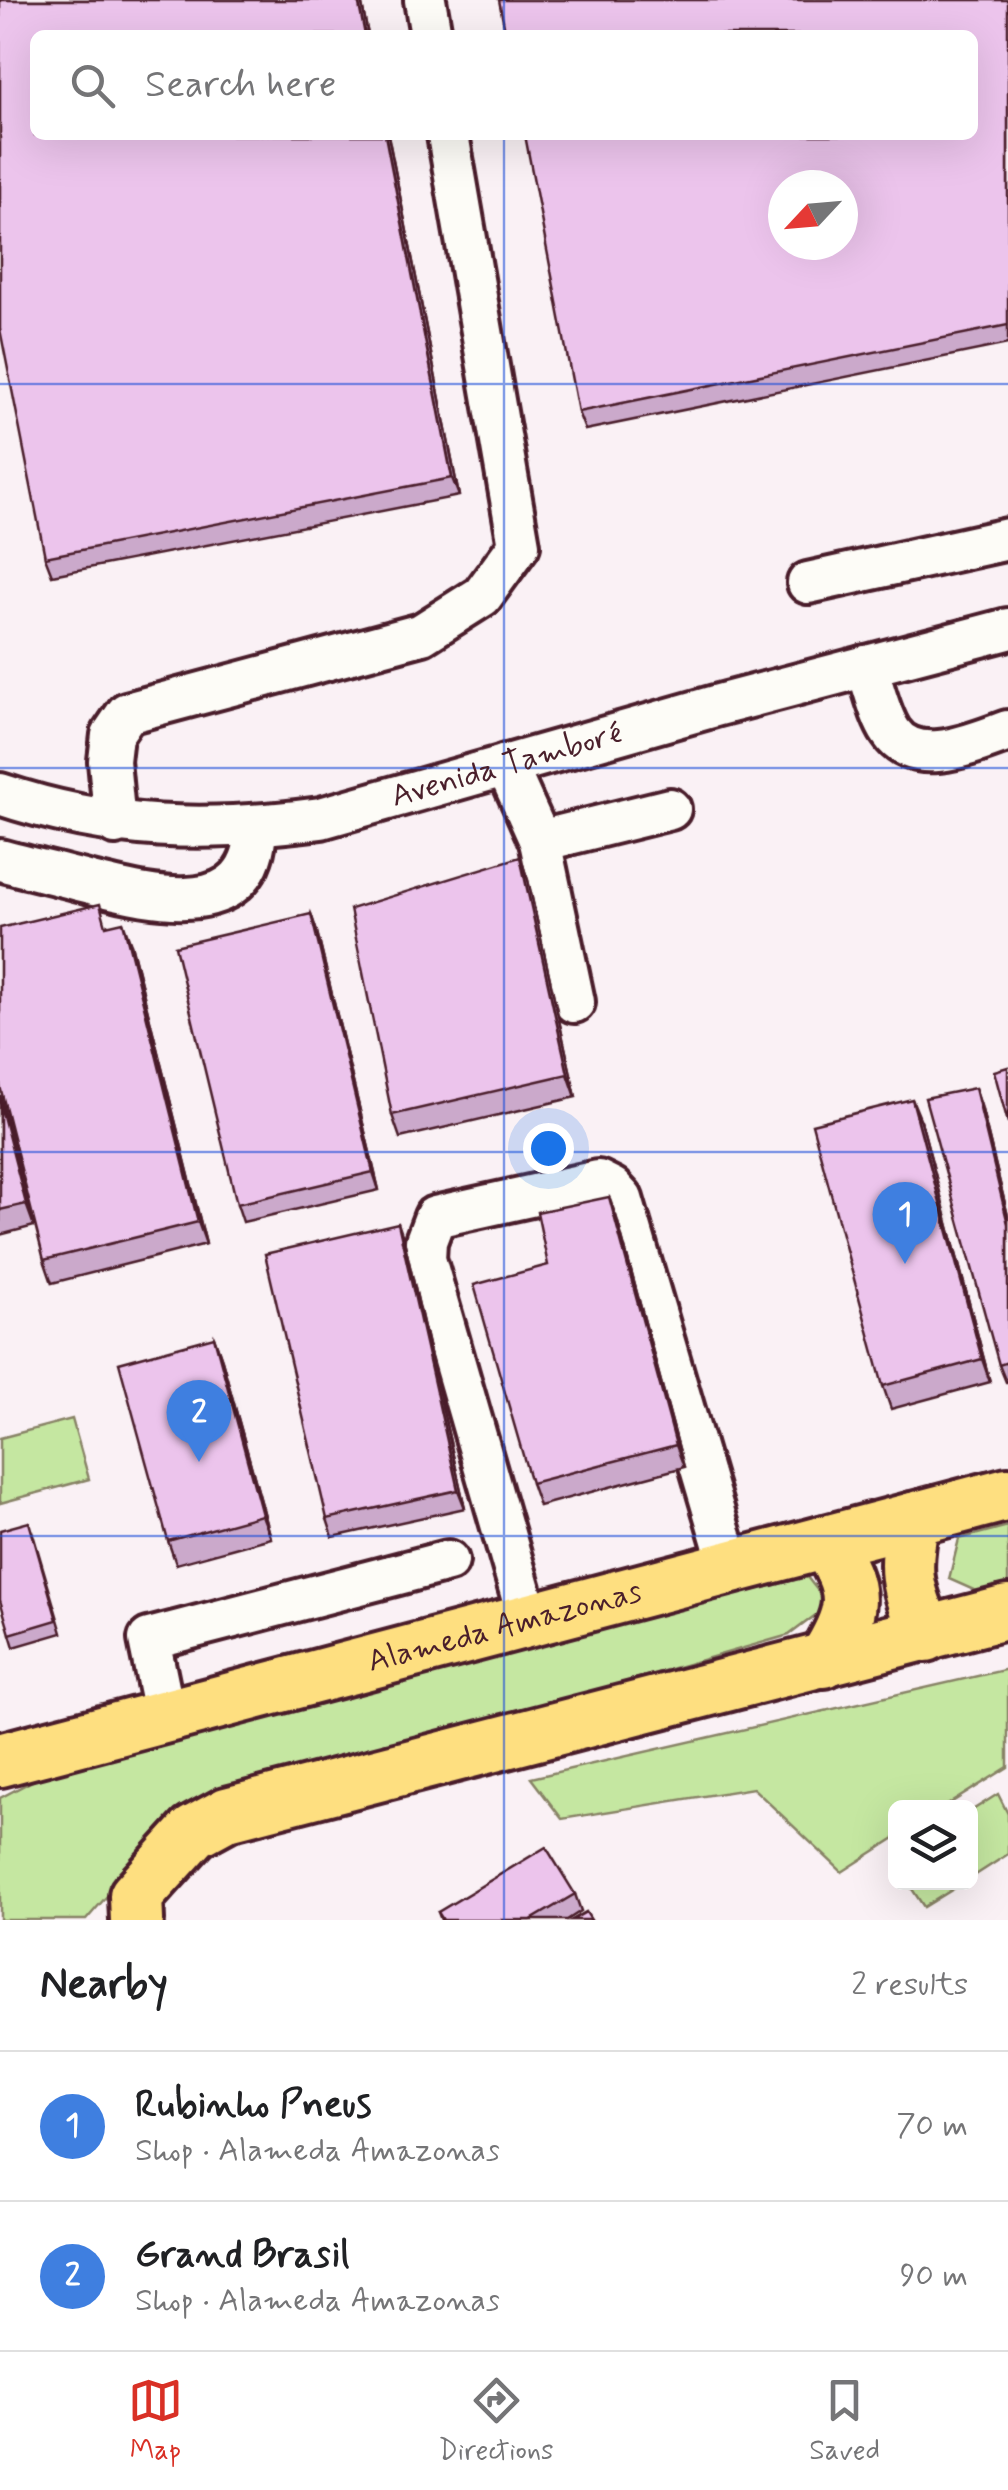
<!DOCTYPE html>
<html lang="en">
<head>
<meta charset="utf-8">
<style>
	body { margin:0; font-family:Mynerve,sans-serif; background:#f2f2f2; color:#202124 }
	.controls { position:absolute; right:30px; bottom:30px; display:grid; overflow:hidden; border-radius:15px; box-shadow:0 10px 40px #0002 }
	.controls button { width:90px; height:90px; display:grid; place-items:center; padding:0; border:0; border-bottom:2px solid #e0e0e0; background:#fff; color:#202124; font:50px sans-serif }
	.compass { position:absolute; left:768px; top:170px; width:90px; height:90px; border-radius:50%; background:#fff; box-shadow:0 10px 40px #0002; rotate:244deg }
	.you { position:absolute; left:548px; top:1148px; width:35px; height:35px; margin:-25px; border:8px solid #fff; border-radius:50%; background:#1a73e8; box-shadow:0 0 0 15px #1a73e833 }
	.badge { display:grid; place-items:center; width:65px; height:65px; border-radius:50%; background:#d93025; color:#fff; font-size:32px; font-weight:700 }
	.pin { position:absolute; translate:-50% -82px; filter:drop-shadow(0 2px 5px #0008) }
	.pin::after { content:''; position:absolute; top:52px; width:35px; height:30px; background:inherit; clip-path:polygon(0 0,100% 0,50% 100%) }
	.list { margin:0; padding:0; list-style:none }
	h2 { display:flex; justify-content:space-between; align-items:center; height:130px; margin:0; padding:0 40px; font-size:42px }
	h2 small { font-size:32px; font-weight:400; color:#757577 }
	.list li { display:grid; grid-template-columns:65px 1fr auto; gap:30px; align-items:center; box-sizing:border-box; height:150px; padding:0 40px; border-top:2px solid #e0e0e0 }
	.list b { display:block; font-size:38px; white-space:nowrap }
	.list p { margin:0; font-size:32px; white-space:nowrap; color:#757577 }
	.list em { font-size:32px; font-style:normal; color:#757577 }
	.icon { flex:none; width:55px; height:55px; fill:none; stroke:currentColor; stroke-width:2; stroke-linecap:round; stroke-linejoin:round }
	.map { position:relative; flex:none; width:1008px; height:1920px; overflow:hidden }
	.search { position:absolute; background:#fff; box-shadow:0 10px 40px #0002; left:30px; right:30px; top:30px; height:110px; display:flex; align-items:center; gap:25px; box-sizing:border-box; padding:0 35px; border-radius:15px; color:#757577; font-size:38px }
	.sheet { height:430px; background:#fff }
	nav { display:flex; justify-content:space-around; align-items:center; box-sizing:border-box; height:140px; border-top:2px solid #e0e0e0; background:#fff; font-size:28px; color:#757577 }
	nav a { display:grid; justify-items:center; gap:5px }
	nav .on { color:#d93025 }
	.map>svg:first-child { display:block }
	.green { fill:#c5e7a1; stroke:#888366; stroke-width:2.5 }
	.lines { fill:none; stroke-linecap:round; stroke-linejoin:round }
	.minor-casing { stroke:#4a1f2b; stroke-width:48 }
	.major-casing { stroke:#4a1f2b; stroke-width:60 }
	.minor { stroke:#fdfcf7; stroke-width:40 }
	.major { stroke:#fedf80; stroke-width:52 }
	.wall { fill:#cba9cb; stroke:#4a1f2b; stroke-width:2.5 }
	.shaded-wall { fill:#a589a5; stroke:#4a1f2b; stroke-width:2.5 }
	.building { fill:#ecc4ec; stroke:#4a1f2b; stroke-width:2.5; fill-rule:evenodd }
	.grid { fill:none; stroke:#1d4ed8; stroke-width:2.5; stroke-opacity:0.55 }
	.labels { text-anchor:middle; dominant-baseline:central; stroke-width:9; stroke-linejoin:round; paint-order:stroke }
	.street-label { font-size:32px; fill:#4a1f2b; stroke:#fdfcf7 }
</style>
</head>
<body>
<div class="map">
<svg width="1008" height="1920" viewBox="0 0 1008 1920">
	<rect width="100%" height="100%" fill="#faf1f5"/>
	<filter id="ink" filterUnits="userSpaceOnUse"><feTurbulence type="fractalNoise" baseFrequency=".01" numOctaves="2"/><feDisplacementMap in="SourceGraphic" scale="20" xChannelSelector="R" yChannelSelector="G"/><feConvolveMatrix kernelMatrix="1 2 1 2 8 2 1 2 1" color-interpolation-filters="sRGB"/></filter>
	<g filter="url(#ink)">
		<g class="green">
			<polygon points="72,1419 89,1479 0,1503 0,1438"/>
			<polygon points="1008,1526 1008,1590 987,1596 949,1579 959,1539"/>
			<polygon points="807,1577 829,1605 789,1635 184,1808 86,1920 0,1920 0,1798 59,1767 226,1722"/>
			<polygon points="1008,1669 1008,1767 944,1807 896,1808 895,1838 842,1872 753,1788 562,1819 531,1778"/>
			<polygon points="998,1794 1008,1814 1008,1854 971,1878 971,1811"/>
			<polygon points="908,1883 963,1883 924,1907"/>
		</g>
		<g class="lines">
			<defs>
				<g id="minor">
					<polyline points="425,0 431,35"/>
					<polyline points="808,583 1008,539"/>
					<path d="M866 666C874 686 879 714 891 732 916 770 976 742 1008 731"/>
					<polyline points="506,765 540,841 670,809"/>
					<path id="s1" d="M0 794C110 831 207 833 321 818L715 706 1008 629"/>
					<polyline points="115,824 109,761 112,735 127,713 422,634 482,596 519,545 448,135"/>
					<polyline points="540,841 574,1002"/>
					<path d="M0 860C30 868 61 875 91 883 155 899 254 924 256 826"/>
					<polyline points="529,1621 425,1259 426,1241 435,1217 598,1181 612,1188 622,1199 730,1567"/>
					<polyline points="165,1717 149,1639 448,1561"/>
				</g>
				<g id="major">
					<path d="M913 1519C902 1573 906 1584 926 1635"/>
					<path d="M824 1661C855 1612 859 1591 825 1542"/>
					<path id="s2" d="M0 1760 1008 1494"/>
					<polyline points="137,1920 136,1896 194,1832 227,1814 1008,1612"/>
				</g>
			</defs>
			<use href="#minor" class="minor-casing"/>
			<use href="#major" class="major-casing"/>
			<use href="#minor" class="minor"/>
			<use href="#major" class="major"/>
		</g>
		<g class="wall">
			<polygon points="0,0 361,0 368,35 35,35 35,135 388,135 459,496 52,575 45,557"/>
			<polygon points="1008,0 1008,344 585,430 578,412"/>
			<polygon points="520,857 528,880 576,1097 400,1138 392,1115"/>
			<polygon points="311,914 317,932 379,1190 243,1222 237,1204"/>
			<polygon points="108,925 131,944 206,1244 52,1283 44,1260"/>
			<polygon points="975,1088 981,1106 1008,1216 1008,1382 1006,1382 999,1365"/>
			<polygon points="0,1095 34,1226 0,1235"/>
			<polygon points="921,1121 990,1382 891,1409 883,1386"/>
			<polygon points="617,1219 684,1467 539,1506 531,1483"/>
			<polygon points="404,1240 465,1508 333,1537 327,1519"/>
			<polygon points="214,1337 222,1360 271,1538 176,1564 168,1541"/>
			<polygon points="33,1534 62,1633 14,1647 10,1634"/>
			<polygon points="575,1894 581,1911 567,1920 441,1920 438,1912"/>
		</g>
		<g class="shaded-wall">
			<polygon points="358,0 361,0 368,35 365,35"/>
			<polygon points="385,135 388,135 459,496 452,478"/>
			<polygon points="520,857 528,880 576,1097 568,1074"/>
			<polygon points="311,914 317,932 379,1190 373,1172"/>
			<polygon points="123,922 131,944 206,1244 198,1222"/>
			<polygon points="975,1088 981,1106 1008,1216 1008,1224"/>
			<polygon points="0,1095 34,1226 26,1204 0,1104"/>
			<polygon points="912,1099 921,1121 990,1382 982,1359"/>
			<polygon points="609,1197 617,1219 684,1467 676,1445"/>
			<polygon points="398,1223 404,1240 465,1508 458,1490"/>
			<polygon points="214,1337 222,1360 271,1538 262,1515"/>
		</g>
		<g class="building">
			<polygon points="0,0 358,0 365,35 35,35 35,135 385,135 452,478 45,557 0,329"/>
			<path d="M499 0H1008V325L578 412 525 135H973V35H506ZM783 185H843V245H783Z"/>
			<polygon points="520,857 568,1074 392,1115 350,909"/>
			<polygon points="100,904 106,926 123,922 198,1222 44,1260 0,1086 0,928"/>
			<polygon points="311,914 373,1172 237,1204 175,946"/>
			<polygon points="1008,1067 1008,1123 994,1071"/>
			<polygon points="975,1088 1008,1224 1008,1362 999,1365 925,1098"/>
			<polygon points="912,1099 982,1359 883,1386 812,1124"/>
			<polygon points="0,1104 26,1204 0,1210"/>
			<polygon points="609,1197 676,1445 531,1483 474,1285 548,1265 537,1212"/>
			<polygon points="398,1223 458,1490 327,1519 265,1254"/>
			<polygon points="214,1337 262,1515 168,1541 119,1363"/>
			<polygon points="29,1522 57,1620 10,1634 0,1600 0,1530"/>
			<polygon points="546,1847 575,1894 531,1920 443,1920 438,1912"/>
			<polygon points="586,1912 591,1920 572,1920"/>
		</g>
	</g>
	<path class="grid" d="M504 0V35M504 135V1920M0 384H1008M0 768H1008M0 1152H1008M0 1536H1008"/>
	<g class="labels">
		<g class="street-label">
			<text stroke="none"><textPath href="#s1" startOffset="518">Avenida Tamboré</textPath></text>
			<text stroke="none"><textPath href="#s2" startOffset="522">Alameda Amazonas</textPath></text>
		</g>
	</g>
</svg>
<div class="controls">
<button><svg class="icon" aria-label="layers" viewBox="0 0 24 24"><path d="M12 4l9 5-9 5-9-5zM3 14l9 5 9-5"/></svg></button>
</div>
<svg class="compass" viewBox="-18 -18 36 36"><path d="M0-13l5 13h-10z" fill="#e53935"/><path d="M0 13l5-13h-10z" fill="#757577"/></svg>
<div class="you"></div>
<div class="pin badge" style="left:905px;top:1264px;background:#3f7fe0">1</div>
<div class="pin badge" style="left:199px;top:1462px;background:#3f7fe0">2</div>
<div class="search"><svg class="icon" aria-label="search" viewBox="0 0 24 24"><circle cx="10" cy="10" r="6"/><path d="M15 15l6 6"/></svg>Search here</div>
</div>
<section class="sheet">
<h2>Nearby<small>2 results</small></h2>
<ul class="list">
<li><span class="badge" style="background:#3f7fe0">1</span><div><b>Rubinho Pneus</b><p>Shop · Alameda Amazonas</p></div><em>70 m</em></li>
<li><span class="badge" style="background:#3f7fe0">2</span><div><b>Grand Brasil</b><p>Shop · Alameda Amazonas</p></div><em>90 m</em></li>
</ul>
</section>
<nav>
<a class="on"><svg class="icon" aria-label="map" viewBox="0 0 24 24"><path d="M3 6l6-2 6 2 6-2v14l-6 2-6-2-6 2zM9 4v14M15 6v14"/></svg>Map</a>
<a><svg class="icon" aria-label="directions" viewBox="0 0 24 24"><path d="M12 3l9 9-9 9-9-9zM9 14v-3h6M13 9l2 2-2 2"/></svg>Directions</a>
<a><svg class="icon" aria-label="saved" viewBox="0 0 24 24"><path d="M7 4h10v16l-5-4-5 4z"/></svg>Saved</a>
</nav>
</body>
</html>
